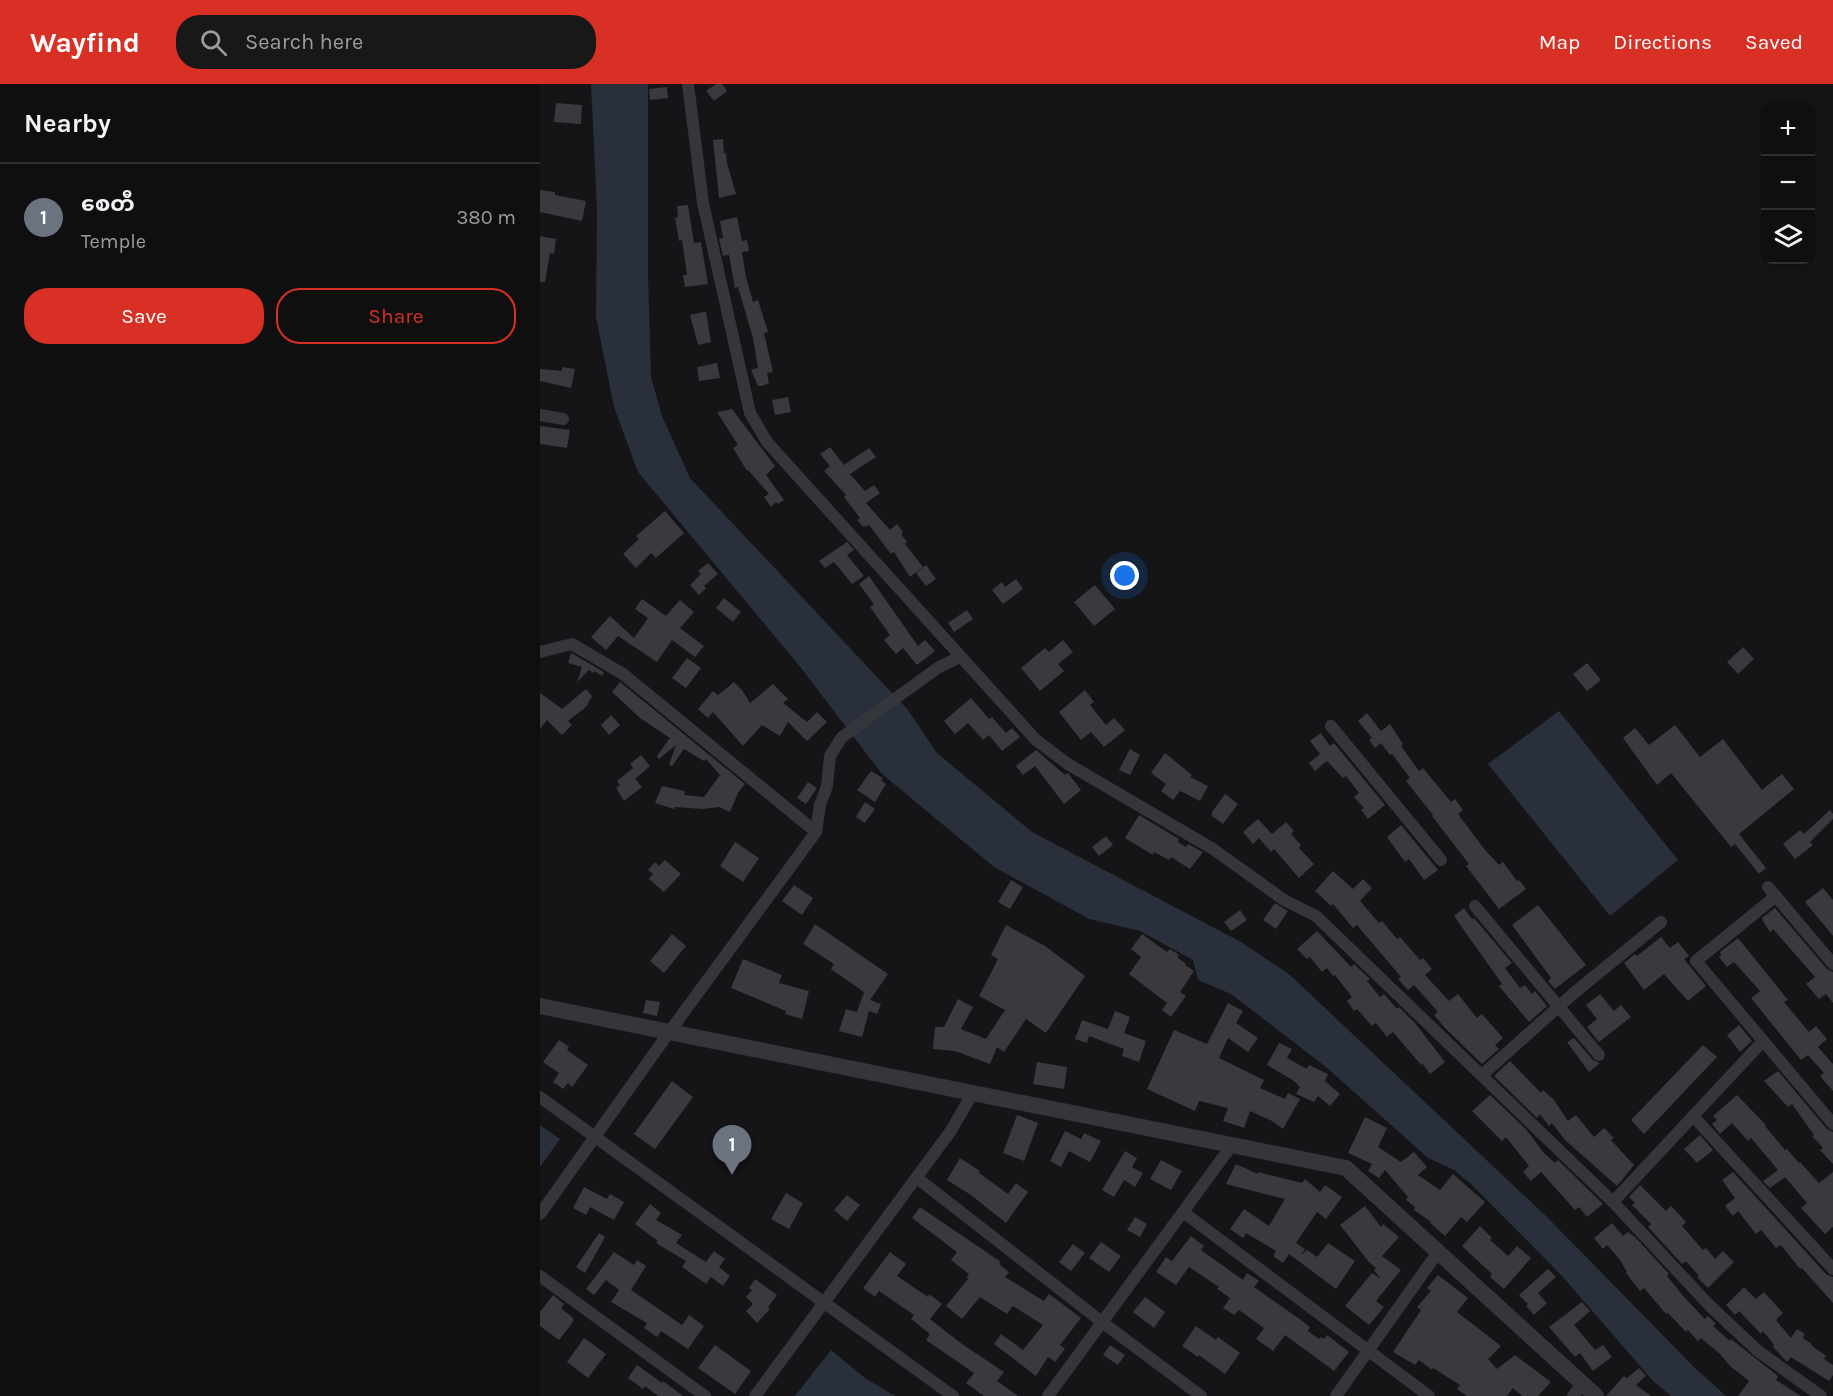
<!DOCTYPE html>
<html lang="en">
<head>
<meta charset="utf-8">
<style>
	body { margin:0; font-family:Karla,"Noto Sans Myanmar",sans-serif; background:#191819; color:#f1f3f6 }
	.controls { position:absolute; right:18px; top:18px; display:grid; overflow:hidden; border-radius:12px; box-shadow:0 3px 9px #0003 }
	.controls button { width:54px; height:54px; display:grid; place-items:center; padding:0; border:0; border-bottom:2px solid #302f30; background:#100f10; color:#f1f3f6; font:30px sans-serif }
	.you { position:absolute; left:585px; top:492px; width:21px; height:21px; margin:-15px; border:4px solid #fff; border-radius:50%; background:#1a73e8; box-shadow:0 0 0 9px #1a73e833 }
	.badge { display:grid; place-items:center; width:39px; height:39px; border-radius:50%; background:#d93025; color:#fff; font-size:20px; font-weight:700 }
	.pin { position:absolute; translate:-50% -50px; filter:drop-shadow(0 2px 3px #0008) }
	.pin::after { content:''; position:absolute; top:32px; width:21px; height:18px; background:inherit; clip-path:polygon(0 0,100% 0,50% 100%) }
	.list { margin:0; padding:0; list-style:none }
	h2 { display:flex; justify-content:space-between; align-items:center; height:78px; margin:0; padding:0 24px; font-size:26px }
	h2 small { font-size:20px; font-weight:400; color:#9c9c9f }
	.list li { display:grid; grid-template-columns:39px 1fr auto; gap:18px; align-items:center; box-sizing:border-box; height:108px; padding:0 24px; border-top:2px solid #302f30 }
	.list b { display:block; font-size:22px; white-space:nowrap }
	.list p { margin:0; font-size:20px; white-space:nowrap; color:#9c9c9f }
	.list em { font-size:20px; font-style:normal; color:#9c9c9f }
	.actions { display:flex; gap:12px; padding:18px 24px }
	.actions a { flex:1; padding:14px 0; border:2px solid #d93025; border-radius:24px; text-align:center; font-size:21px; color:#d93025 }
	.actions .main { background:#d93025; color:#fff }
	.icon { flex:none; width:33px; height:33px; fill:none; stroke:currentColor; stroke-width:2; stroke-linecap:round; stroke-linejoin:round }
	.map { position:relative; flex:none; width:1293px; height:1312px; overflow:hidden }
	header { display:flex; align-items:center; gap:36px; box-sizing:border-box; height:84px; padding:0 30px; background:#d93025; color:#fff }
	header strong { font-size:28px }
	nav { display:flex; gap:33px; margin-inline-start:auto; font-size:21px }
	.search { width:420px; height:54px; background:#191819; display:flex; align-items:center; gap:15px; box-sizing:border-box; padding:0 21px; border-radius:24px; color:#9c9c9f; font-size:22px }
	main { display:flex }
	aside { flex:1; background:#100f10 }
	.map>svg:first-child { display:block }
	.water { fill:#29303c }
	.building { fill:#39393e }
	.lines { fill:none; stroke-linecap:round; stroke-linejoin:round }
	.minor { stroke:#35353c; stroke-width:12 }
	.tertiary { stroke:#35353c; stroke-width:16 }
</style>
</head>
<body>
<header>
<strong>Wayfind</strong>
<div class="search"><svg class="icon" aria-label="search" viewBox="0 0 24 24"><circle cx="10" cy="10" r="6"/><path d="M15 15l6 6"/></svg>Search here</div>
<nav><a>Map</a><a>Directions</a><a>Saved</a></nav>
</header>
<main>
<aside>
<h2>Nearby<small></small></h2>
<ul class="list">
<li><span class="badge" style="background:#6b7280">1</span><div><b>စေတီ</b><p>Temple</p></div><em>380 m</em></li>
</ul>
<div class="actions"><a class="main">Save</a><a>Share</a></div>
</aside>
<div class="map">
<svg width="1293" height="1312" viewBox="0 0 1293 1312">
	<rect width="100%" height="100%" fill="#151416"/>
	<g class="water">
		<polygon points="51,0 108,0 108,189 111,293 122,332 150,394 368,626 397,669 492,748 701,858 750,891 1006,1132 1153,1282 1186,1312 1131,1312 1113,1297 1022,1192 931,1100 914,1086 888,1074 786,983 691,910 658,896 653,876 600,847 549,835 454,783 342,690 261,584 98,388 74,323 56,233 57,126"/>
		<polygon points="1019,627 1138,776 1070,832 948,680"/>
		<polygon points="0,1041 20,1055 0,1083"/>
		<polygon points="291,1266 325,1294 355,1312 255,1312"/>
	</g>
	<g class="building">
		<polygon points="176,0 182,0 187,7 174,17 166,7"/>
		<polygon points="127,3 128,14 110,16 109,5"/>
		<polygon points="16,19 42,21 41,40 14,38"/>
		<polygon points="183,55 184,69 186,69 187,79 196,110 179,114 173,56"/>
		<polygon points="0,106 15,108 15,111 46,117 42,137 0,128"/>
		<polygon points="148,121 154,159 161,158 168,200 145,203 143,191 147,191 142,156 139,157 135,134 138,133 137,122"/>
		<polygon points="197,133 202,157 207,156 209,167 202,168 206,193 213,218 218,216 228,248 224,249 233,288 227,289 229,299 222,302 218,302 211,286 218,284 213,254 198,203 195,204 189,171 183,172 179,155 183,154 180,137"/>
		<polygon points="0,152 16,155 14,170 10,169 5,198 0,198"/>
		<polygon points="163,228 166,228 171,258 158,261 150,231"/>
		<polygon points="177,279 180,294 159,297 157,283"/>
		<polygon points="22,283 35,285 31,304 0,297 0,285 22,287"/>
		<polygon points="248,313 251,328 235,331 232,316"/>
		<polygon points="192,325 235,382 226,391 244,416 238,420 236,418 231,423 224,413 229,410 208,386 207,387 193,364 198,361 177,328"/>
		<polygon points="0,342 30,346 27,364 0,360"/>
		<polygon points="290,363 304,381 329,364 336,373 310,390 325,407 334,401 340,409 326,419 350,446 357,440 363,448 361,450 367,458 365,460 383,483 370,493 354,468 351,470 329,441 323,443 317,436 320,434 304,413 306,411 284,387 290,382 280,370"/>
		<polygon points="125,427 144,449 116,474 111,469 96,484 83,470 99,455 96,452"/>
		<polygon points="307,458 314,466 307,471 324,492 312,500 294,478 285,484 279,477"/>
		<polygon points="168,479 178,490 164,502 166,504 159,511 150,501 161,490 158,487"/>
		<polygon points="386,481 396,495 386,502 376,489"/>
		<polygon points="329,492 378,562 385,556 395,567 377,581 363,564 356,570 344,556 350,551 330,523 334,520 319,500"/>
		<polygon points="476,495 483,505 463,520 452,506 462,498 465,503"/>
		<polygon points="555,501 575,525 554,542 534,518"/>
		<polygon points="184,514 201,528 193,538 176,524"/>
		<polygon points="102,515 126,532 140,516 154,528 140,544 164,562 155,573 132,556 117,578 78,552 66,566 51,553 70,532 94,554 108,534 95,525"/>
		<polygon points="427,526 433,535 414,548 408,539"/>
		<polygon points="523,556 533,568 518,580 524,587 500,607 481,584 505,564 509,568"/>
		<polygon points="1203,563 1214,575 1198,590 1187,578"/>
		<polygon points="31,569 64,588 62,592 54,587 53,589 49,586 37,598 42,583 28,579"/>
		<polygon points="147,574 161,584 146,604 132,594"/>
		<polygon points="1047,579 1061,596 1047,607 1033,590"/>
		<polygon points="80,598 205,700 198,709 190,728 179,723 163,725 135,723 134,725 115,719 122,702 145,707 144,711 164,713 180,691 166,675 164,677 144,665 132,682 129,681 136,661 119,675 117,672 130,654 100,634 72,608"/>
		<polygon points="194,598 202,606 210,619 233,600 248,615 243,619 267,638 277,628 287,638 267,657 248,638 240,652 222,641 203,662 173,628 168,634 158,625 173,607 178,611"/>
		<polygon points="46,605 52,612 46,623 28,637 32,641 22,651 7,636 0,645 0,609 22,625"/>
		<polygon points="545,606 554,618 550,621 566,641 574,634 585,646 564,663 551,648 541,656 519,628"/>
		<polygon points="431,614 449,635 452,633 466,649 472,644 480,653 462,667 449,651 443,656 428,639 415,650 404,637"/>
		<polygon points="827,629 841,647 850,640 863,660 861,662 879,687 883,684 911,718 915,715 923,726 918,730 945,766 959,781 963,778 977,797 979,796 986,805 959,825 926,782 929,780 892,732 893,731 866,697 870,694 852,670 850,671 841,659 835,664 829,656 832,654 818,637"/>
		<polygon points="71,631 80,641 69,651 61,641"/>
		<polygon points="1135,641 1160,673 1183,655 1222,706 1242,690 1254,705 1199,750 1226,784 1219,790 1195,760 1191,763 1131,689 1117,701 1083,654 1095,644 1109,661"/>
		<polygon points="781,649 790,662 794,659 845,721 828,735 821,726 824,724 814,713 819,709 806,692 803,694 787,677 775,687 769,679 780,670 770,657"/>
		<polygon points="590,665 600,671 590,691 579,686"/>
		<polygon points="496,666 525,691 528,689 541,706 524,720 495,682 483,691 476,682"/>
		<polygon points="625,669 652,691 650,693 668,702 660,717 640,707 633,716 621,707 626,700 611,689"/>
		<polygon points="101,671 110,682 95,695 102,703 84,717 76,704 80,701 77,697 93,684 90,680"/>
		<polygon points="331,687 343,694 341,696 346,700 335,718 317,706"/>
		<polygon points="268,698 277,704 266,720 257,714"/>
		<polygon points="685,710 698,720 683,740 672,732 672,728"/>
		<polygon points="325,718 335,725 325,739 316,733"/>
		<polygon points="1290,726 1293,730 1293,735 1270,758 1273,761 1255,775 1243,760 1260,746 1264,750"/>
		<polygon points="599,731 639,755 638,758 646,763 648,760 663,768 650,785 631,773 629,776 614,768 613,771 585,754"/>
		<polygon points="718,735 732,750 746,738 754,747 751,750 761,761 759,764 774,780 759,794 734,765 731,768 719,754 713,760 703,748"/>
		<polygon points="861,741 898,786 884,796 869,775 865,778 847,753"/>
		<polygon points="566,752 573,761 559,772 552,763"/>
		<polygon points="195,758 219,774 203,798 180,782"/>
		<polygon points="125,776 141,790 124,808 109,795 113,790 108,786 115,778 119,782"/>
		<polygon points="793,787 813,805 823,795 832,804 820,817 839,839 842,837 857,855 860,853 880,876 883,874 892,885 885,891 909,917 918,910 937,934 942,930 963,954 955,961 959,965 942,980 904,943 894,931 898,928 874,901 868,906 858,895 861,893 817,841 813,844 793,820 791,822 775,807"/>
		<polygon points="471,796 483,803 470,825 458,818"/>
		<polygon points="254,801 273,814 262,831 242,817"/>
		<polygon points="1283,804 1293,816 1293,852 1265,818"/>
		<polygon points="735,819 748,827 736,845 723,836"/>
		<polygon points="998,821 1046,881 1015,905 1008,897 1011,894 972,841"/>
		<polygon points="924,824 932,835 934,834 972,879 965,884 980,904 985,901 992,910 995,907 1007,922 989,938 959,902 962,900 914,832"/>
		<polygon points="1235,824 1287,885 1293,888 1293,919 1286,910 1279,915 1266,900 1275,893 1233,845 1230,848 1224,839 1222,834"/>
		<polygon points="700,826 707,836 691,847 684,838"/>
		<polygon points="275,840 348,890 330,916 341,920 337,930 329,927 322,953 299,947 306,925 317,928 324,908 291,885 294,880 263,860"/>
		<polygon points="466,841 505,862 545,892 506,949 486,935 464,968 457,963 450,980 415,967 393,965 395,943 404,943 418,915 433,923 421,945 446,955 465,926 439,912 458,875 451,871"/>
		<polygon points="777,847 811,883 814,880 830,895 827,897 840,913 844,910 857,925 859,923 875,939 905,978 890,990 882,979 881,981 853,948 847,953 836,939 832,942 817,925 814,927 807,917 812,913 795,891 793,892 787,884 782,888 770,873 767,875 757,865"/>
		<polygon points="132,850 146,862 124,889 110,877"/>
		<polygon points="602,850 627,868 630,865 639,871 637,873 646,880 645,881 654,887 640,908 646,912 631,933 622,926 627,919 589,890 601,873 591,865"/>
		<polygon points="1121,853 1130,864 1138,858 1149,872 1144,875 1166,902 1148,917 1124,890 1104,906 1084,879 1095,870 1097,872"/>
		<polygon points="1198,854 1248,916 1244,918 1269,948 1276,942 1287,955 1278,963 1293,980 1293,1007 1280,992 1284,989 1268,971 1261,976 1211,914 1220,907 1194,878 1187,883 1179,873 1181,871 1180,868"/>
		<polygon points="203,875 242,891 239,899 269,907 262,935 245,930 246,927 191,904"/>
		<polygon points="1060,910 1074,927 1081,921 1091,933 1059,958 1047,943 1057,935 1046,921"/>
		<polygon points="106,916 120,918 117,932 103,929"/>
		<polygon points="688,919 703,927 696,939 718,954 708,968 688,954 679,974 724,996 720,1004 745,1015 748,1009 760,1015 743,1045 732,1037 710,1027 704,1044 683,1037 688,1024 659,1017 655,1027 607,1005 634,946 667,960"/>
		<polygon points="575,927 590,933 584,949 606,957 599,978 582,972 584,965 549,952 547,959 535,955 542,936 568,945"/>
		<polygon points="1199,941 1212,957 1200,968 1187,951"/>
		<polygon points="1034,954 1053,976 1060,979 1049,988 1027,958"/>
		<polygon points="19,956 29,963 27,966 48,981 32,1003 28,999 23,1005 13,998 19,989 3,978"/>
		<polygon points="739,959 752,965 747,974 767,985 769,981 788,990 785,997 800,1010 790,1022 778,1012 774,1018 756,1010 760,1003 754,997 727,981"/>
		<polygon points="1163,961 1177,973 1104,1050 1091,1036"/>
		<polygon points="970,977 1001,1009 1003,1006 1014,1016 1028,1037 1036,1031 1054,1053 1064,1044 1074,1054 1071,1056 1094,1081 1077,1102 1025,1056 1012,1039 1009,1042 1000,1030 997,1034 954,992"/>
		<polygon points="497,978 527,983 524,1005 493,1000"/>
		<polygon points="1238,987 1287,1045 1293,1048 1293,1080 1280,1066 1283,1064 1272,1052 1274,1051 1252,1020 1248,1023 1224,997"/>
		<polygon points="132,997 153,1013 115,1065 94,1050"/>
		<polygon points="950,1011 986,1045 1004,1069 1015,1079 1018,1076 1063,1120 1047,1133 1039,1123 1035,1126 1001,1088 991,1097 983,1088 989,1082 966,1053 962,1057 932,1027"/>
		<polygon points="1197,1011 1226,1041 1225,1042 1245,1066 1247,1065 1259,1079 1260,1078 1279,1099 1293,1088 1293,1143 1285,1150 1261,1124 1267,1119 1245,1093 1230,1104 1223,1097 1238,1086 1211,1054 1208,1057 1192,1039 1180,1050 1172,1040 1177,1036 1173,1032"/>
		<polygon points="477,1031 498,1039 484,1077 463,1069"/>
		<polygon points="825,1033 847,1044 838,1063 861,1078 874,1068 887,1083 878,1091 900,1106 913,1090 945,1118 927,1138 921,1133 905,1152 890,1139 891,1138 874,1126 875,1123 866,1116 868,1113 845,1086 839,1094 828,1087 832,1080 808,1069"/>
		<polygon points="525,1047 541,1055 544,1049 561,1057 550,1078 529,1067 521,1083 510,1077"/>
		<polygon points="1160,1051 1173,1066 1157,1079 1144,1065"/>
		<polygon points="585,1067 597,1074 592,1083 603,1089 595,1103 584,1096 574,1113 562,1106"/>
		<polygon points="420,1074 440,1087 439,1089 468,1110 476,1099 488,1108 466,1139 431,1111 407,1096"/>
		<polygon points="621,1076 642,1087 631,1106 610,1095"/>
		<polygon points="696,1080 718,1090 718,1088 762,1099 765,1095 780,1108 785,1101 802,1113 786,1135 777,1128 756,1159 765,1165 761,1171 767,1166 777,1173 788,1159 815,1177 796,1205 749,1170 743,1179 733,1172 736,1167 706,1149 703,1154 690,1145 704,1125 729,1142 745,1115 686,1100"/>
		<polygon points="1193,1088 1287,1191 1293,1193 1293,1219 1262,1184 1260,1185 1241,1161 1236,1164 1221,1146 1216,1150 1198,1127 1193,1132 1185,1122 1195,1114 1182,1096"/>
		<polygon points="1100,1101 1126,1127 1131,1122 1146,1138 1142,1142 1163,1166 1166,1164 1175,1175 1183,1167 1194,1178 1168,1204 1157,1193 1159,1192 1146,1177 1142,1180 1108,1143 1111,1140 1092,1121 1095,1119 1089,1113"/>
		<polygon points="44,1103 67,1115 70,1110 84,1118 74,1136 50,1123 46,1131 33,1124"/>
		<polygon points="246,1109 263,1119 249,1145 231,1135"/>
		<polygon points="307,1111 320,1121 307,1137 294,1126"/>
		<polygon points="110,1120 121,1129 116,1136 142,1151 136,1159 166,1178 174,1167 185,1175 179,1183 190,1192 183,1202 171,1193 166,1200 142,1183 146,1177 116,1159 118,1157 95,1140"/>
		<polygon points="825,1122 841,1143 843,1140 859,1153 842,1172 861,1186 836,1217 844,1223 829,1241 805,1222 832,1189 841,1195 834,1186 836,1184 829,1178 800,1141"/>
		<polygon points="380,1123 461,1178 459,1180 469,1188 465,1193 504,1217 509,1210 541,1234 520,1261 525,1265 515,1278 508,1273 496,1292 454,1260 461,1250 483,1266 503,1241 473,1222 467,1230 440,1213 422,1235 406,1222 428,1195 427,1193 429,1190 411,1176 417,1168 372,1134"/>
		<polygon points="595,1133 607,1140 600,1153 587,1146"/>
		<polygon points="1072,1139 1083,1152 1088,1148 1096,1154 1129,1190 1127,1192 1145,1214 1165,1235 1168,1232 1176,1240 1173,1242 1190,1257 1191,1255 1238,1292 1236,1296 1261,1312 1198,1312 1209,1297 1191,1283 1179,1269 1161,1254 1158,1257 1148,1246 1146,1248 1128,1229 1126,1230 1104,1204 1100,1207 1086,1189 1087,1188 1080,1176 1067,1161 1063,1165 1054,1154"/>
		<polygon points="940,1142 952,1154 950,1156 968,1172 977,1162 991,1174 964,1205 950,1193 952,1190 922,1162"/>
		<polygon points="59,1149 65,1153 45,1189 36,1183"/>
		<polygon points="651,1152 664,1162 661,1166 703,1196 707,1189 719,1197 714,1203 761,1236 770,1243 768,1247 779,1255 781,1253 784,1255 787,1251 809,1268 794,1287 745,1251 733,1267 716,1255 724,1244 699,1226 694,1231 683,1224 690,1214 677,1205 679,1203 649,1183 636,1201 616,1188 626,1173 632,1177"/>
		<polygon points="561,1158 581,1172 569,1188 549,1174"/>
		<polygon points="533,1160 545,1169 531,1187 519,1178"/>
		<polygon points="74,1168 94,1181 97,1176 106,1182 91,1206 142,1241 149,1231 164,1242 148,1265 121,1247 117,1253 104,1244 107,1239 71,1218 79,1206 66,1196 54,1211 46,1205"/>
		<polygon points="350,1168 366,1180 357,1192 388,1213 389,1210 402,1220 390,1235 422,1260 464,1288 457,1297 478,1312 444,1312 426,1299 434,1289 386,1256 390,1250 371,1235 374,1231 339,1207 335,1213 323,1204"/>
		<polygon points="1008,1185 1016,1193 998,1209 1007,1219 994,1231 986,1222 988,1220 979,1211"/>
		<polygon points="898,1191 928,1214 917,1228 961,1262 948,1275 957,1285 975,1271 1011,1298 998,1312 982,1312 973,1304 967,1312 927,1312 917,1305 920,1301 893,1284 892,1286 879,1276 875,1281 853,1268 881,1226 877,1223 891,1207 887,1204"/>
		<polygon points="215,1195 237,1211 228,1223 230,1225 217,1239 206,1227 213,1220 206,1213 212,1206 209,1204"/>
		<polygon points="1204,1203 1216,1215 1224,1208 1243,1229 1236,1236 1251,1254 1257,1245 1265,1250 1263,1254 1272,1260 1271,1261 1286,1272 1284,1275 1293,1281 1293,1291 1289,1297 1251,1273 1247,1278 1233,1263 1234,1261 1223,1247 1221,1250 1199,1227 1195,1231 1186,1221"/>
		<polygon points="13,1211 24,1220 21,1224 33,1234 33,1238 19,1256 0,1242 0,1228"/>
		<polygon points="605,1213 625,1228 614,1244 593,1228"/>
		<polygon points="1042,1218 1050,1227 1034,1241 1055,1266 1063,1261 1072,1273 1053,1287 1040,1269 1035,1273 1009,1243"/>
		<polygon points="656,1242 676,1256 678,1253 700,1269 685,1290 659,1271 658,1273 642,1262"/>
		<polygon points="44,1254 66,1270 48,1294 27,1278"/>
		<polygon points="175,1261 211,1287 195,1310 158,1284"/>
		<polygon points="570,1261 585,1271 578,1281 563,1271"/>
		<polygon points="97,1281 122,1299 123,1297 143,1312 118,1312 105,1302 103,1305 88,1294"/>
		<polygon points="1099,1284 1106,1292 1096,1301 1111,1312 1066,1312 1084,1292 1087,1294"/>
	</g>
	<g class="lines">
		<g class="minor">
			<polyline points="148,0 163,119 210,329 227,358 496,656 528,680 673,765 744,816 776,832 1073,1118 1170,1222 1218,1267 1281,1312"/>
			<polyline points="0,331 23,335"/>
			<polyline points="0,568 32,560 83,590 276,748"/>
			<polyline points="791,642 901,776"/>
			<polyline points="1228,803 1293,880"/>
			<polyline points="1236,812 1156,877 1293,1040"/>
			<polyline points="935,822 1059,971"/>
			<polyline points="942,991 1034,909 1121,838"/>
			<polyline points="0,1013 413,1312"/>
			<polyline points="1153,1032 1293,1185"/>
			<polyline points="377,1094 562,1238 661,1312"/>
			<polyline points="1073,1118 1223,957"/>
			<polyline points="643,1128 889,1312"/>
			<polyline points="0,1130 130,947 276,748 280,721 287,702 290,672 302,653 399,583 420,573"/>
			<polyline points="0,1192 165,1312"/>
			<polyline points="215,1312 410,1048 433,1009"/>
			<polyline points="508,1312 692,1061"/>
			<polyline points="796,1312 898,1168"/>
			<polyline points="1033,1312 1042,1300"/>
		</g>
		<polyline class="tertiary" points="0,922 806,1084 1056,1312"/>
	</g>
</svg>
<div class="controls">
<button>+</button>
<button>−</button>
<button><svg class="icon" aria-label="layers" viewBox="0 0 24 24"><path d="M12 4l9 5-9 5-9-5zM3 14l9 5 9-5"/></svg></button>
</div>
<div class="you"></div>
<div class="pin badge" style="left:192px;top:1091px;background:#6b7280">1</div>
</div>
</main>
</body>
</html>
